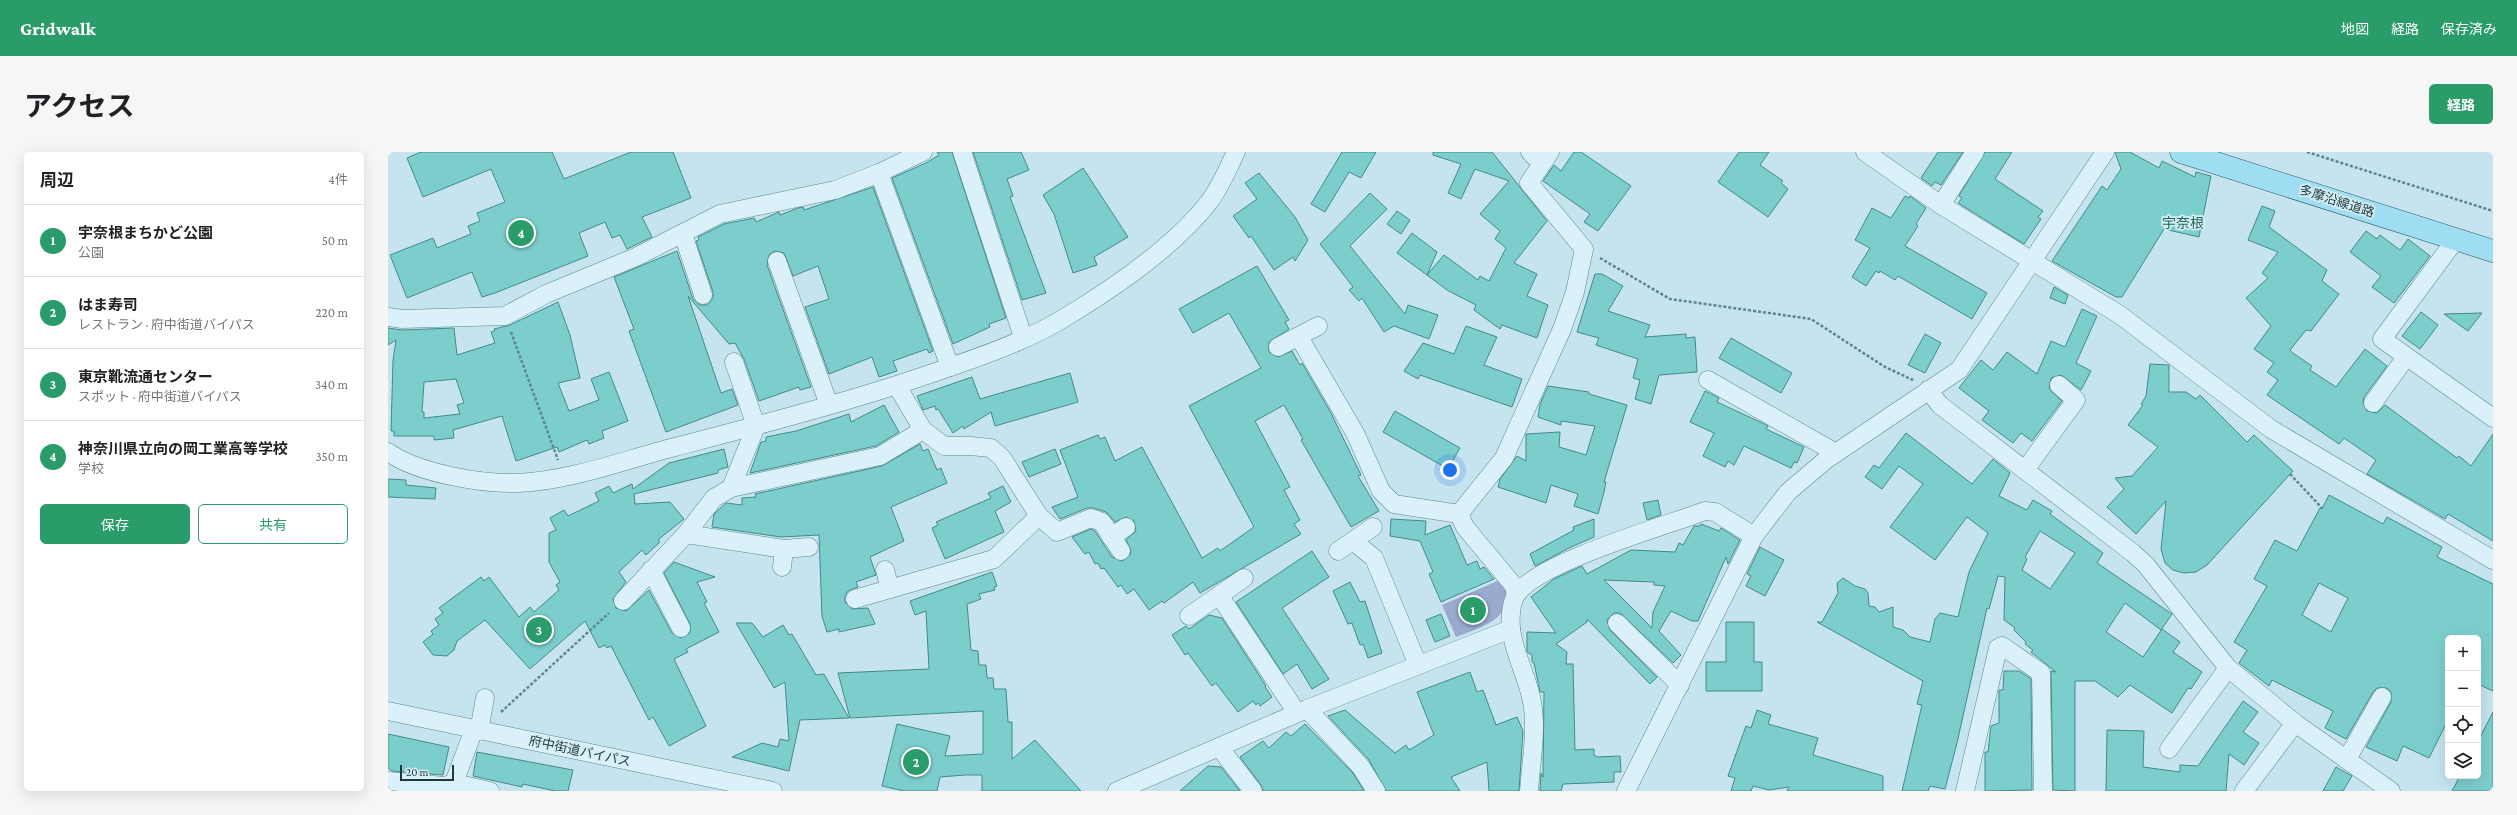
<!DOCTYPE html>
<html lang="ja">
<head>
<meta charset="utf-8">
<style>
	body { margin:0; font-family:"Crimson Pro","Noto Sans JP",serif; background:#f6f6f6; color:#202124 }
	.controls { position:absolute; right:12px; bottom:12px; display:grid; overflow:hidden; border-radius:6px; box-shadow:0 4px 16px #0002 }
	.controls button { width:36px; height:36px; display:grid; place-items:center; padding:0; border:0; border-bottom:1px solid #e0e0e0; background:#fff; color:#202124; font:20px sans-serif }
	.scale { position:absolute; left:12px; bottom:10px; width:54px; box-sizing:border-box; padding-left:4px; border:2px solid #1f3a3b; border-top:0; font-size:11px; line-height:14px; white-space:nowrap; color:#1f3a3b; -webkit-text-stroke:3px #d6edf6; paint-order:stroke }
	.you { position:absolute; left:1062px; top:318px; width:14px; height:14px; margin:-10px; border:3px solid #fff; border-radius:50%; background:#1a73e8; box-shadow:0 0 0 6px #1a73e833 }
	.badge { display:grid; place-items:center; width:26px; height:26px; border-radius:50%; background:#2a9c6a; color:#fff; font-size:13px; font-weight:700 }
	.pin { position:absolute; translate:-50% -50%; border:2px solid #fff; box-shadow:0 1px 4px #0006 }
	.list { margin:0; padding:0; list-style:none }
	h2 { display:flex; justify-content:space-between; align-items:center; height:52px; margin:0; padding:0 16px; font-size:17px }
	h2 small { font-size:13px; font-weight:400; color:#757577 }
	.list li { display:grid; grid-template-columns:26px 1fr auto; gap:12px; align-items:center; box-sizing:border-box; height:72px; padding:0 16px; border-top:1px solid #e0e0e0 }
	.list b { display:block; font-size:15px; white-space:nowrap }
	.list p { margin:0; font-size:13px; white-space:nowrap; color:#757577 }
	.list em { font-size:13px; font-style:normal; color:#757577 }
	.actions { display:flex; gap:8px; padding:12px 16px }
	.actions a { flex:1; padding:9px 0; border:1px solid #2a9c6a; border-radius:6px; text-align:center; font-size:14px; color:#2a9c6a }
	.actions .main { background:#2a9c6a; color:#fff }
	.icon { flex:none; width:22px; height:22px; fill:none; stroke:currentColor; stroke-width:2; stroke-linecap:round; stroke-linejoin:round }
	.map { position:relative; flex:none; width:2105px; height:639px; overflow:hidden; border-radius:6px }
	header { display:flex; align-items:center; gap:24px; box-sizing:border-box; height:56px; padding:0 20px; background:#2a9c6a; color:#fff }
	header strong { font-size:19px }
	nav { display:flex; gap:22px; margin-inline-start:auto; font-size:14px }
	.intro { display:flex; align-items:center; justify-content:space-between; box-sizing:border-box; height:96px; padding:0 24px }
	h1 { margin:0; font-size:28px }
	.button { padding:10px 18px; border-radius:6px; background:#2a9c6a; color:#fff; font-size:14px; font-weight:700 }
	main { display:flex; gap:24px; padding:0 24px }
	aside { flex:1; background:#fff; border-radius:6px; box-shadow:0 4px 16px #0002 }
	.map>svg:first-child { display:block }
	.green { fill:#9aaace }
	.building { fill:#7ccecd; stroke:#418b88; fill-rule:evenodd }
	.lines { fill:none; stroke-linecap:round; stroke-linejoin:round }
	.minor-casing { stroke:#5b878b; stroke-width:19 }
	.major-casing { stroke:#2f5859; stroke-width:23 }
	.path { stroke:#5b878b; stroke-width:2.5; stroke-dasharray:3 2; stroke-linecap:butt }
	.minor { stroke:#daf1fa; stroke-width:18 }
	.major { stroke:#9eddf2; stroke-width:22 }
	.labels { text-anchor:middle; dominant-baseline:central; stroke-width:3.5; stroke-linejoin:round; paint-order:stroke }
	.street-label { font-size:13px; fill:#1f3a3b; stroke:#d6edf6 }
	.neighbourhood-label { font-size:14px; fill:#1e6958; stroke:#d6edf6 }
</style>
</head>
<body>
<header>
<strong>Gridwalk</strong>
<nav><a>地図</a><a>経路</a><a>保存済み</a></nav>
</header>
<div class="intro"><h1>アクセス</h1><a class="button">経路</a></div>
<main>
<aside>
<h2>周辺<small>4件</small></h2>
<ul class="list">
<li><span class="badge">1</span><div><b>宇奈根まちかど公園</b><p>公園</p></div><em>50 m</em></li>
<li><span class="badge">2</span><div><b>はま寿司</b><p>レストラン · 府中街道バイパス</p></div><em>220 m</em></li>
<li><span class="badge">3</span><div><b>東京靴流通センター</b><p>スポット · 府中街道バイパス</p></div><em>340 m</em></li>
<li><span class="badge">4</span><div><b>神奈川県立向の岡工業高等学校</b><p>学校</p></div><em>350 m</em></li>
</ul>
<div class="actions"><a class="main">保存</a><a>共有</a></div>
</aside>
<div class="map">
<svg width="2105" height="639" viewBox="0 0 2105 639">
	<rect width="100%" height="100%" fill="#c6e4ef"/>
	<path class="green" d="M1114 427C1131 466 1096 474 1068 485L1054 453Z"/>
	<g class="building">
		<polygon points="33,0 164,0 176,27 243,0 285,0 303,46 254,65 264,85 239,97 232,83 224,86 217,70 191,81 200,104 107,141 94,145 84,120 19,146 2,103 45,86 49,96 83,82 80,74 92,69 89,61 117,50 103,17 35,45 19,6"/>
		<polygon points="549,0 564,0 618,166 601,172 602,175 565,192 504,26 538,11 551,3"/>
		<polygon points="585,0 633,0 641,18 619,27 625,44 622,45 658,141 634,148"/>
		<polygon points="954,0 988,0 973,26 961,20 937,60 923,52"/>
		<polygon points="1045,0 1104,0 1159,69 1126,111 1149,122 1139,144 1160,153 1149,186 1114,173 1112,177 1086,158 1088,153 1059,138 1039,123 1056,103 1090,128 1092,124 1101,129 1118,96 1107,87 1112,79 1092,62 1121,29 1087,17 1073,47 1060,41 1073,12 1045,3"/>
		<polygon points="1186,0 1193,0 1243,34 1210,79 1196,70 1202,62 1155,29 1166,13 1173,19"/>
		<polygon points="1351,0 1381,0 1372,13 1395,29 1393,31 1400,37 1380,65 1330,30"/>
		<polygon points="1550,0 1575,0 1553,33 1547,30 1544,34 1533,26"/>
		<polygon points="1597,0 1624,0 1607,27 1655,59 1650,65 1653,67 1636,92 1570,51 1574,46 1571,44"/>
		<polygon points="1727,0 1742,0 1771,16 1774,9 1807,25 1808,20 1823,24 1811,85 1776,77 1734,145 1728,145 1664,109 1714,34 1719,38 1733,17"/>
		<polygon points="695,16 740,85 706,105 709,113 685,121 666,62 655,43"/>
		<polygon points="871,21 907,65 920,88 907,109 905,105 886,118 863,84 861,86 845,64 869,47 857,31"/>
		<polygon points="485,35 545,199 541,201 539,197 505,209 509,219 491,225 484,205 441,222 417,155 441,147 430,114 405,124 396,101 386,99 381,103 379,113 423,235 412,238 411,235 371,249 356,207 347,191 341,192 300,144 333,241 344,237 350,253 278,280 241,179 246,177 226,125 289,99 305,147 312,153 319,153 325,146 325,140 308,89 311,88 310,85 336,72 366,66 368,70 391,60 392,63 410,56 415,55 416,58"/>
		<polygon points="982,41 999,57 962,94 1017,162 1020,153 1050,163 1041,187 1006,174 996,180 974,146 971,149 961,138 965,135 932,92"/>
		<polygon points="1517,44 1521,46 1522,44 1538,56 1528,72 1530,74 1517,94 1599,141 1584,167 1510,124 1507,128 1492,119 1491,121 1488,119 1478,134 1464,125 1482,96 1467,88 1484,56 1503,66"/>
		<polygon points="1874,54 1887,59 1881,75 1939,118 1934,129 1951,142 1923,179 1918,178 1902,198 1905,201 1924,214 1922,218 1948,235 1977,197 1999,214 1976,245 1975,250 1979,259 1989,261 1997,253 2069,306 2071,304 2083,314 2105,282 2105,389 2060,362 2057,367 1979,322 1988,308 1956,286 1951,292 1879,243 1890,228 1879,220 1886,211 1866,197 1883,174 1858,146 1880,126 1874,121 1890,100 1860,88"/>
		<polygon points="1009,59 1022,68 1013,82 999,72"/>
		<polygon points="1978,79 1989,87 1992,83 2012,98 2020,87 2042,104 2006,151 1984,135 1993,124 1962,100"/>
		<polygon points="1024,81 1049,100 1039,123 1009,101"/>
		<polygon points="869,114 901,168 897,170 901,177 881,190 881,200 890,205 904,199 912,213 914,211 943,261 973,323 970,324 991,359 963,375 913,288 915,287 896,253 867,269 902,335 896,338 912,368 906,372 913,382 812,441 805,430 776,451 774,449 761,458 746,437 739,442 733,433 730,435 716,416 713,417 710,411 707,412 701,400 697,402 684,385 703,377 707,379 724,405 734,409 742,403 743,398 738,388 748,379 746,369 738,365 727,370 718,360 706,356 699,356 672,367 664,355 690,345 672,298 710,283 712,287 717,285 727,309 754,295 814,406 830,396 832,399 866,375 801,254 873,216 841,161 805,181 791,157"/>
		<polygon points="1207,122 1214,122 1235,134 1220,159 1262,173 1257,185 1298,182 1298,186 1307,185 1309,220 1271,223 1263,252 1247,247 1252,228 1245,226 1250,207 1208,193 1211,186 1189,180"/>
		<polygon points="1666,135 1680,143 1677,152 1662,146"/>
		<path d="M170 150 182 183 192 226 170 231 181 259 211 248 203 227 221 220 240 269 214 279 216 286 201 292 199 288 171 300 169 295 128 309 114 264 65 278 66 286 46 288V284H6V279H3L5 208 8 188 0 193V176L14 178 66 176 69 203 107 191 103 180 107 179 106 177 122 173ZM68 227 76 251 69 253 72 262 36 266V260H34L36 230Z"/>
		<polygon points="1694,157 1709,164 1688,211 1703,219 1693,238 1673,223 1663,226 1661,237 1674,249 1644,289 1633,281 1625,291 1594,268 1601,259 1571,236 1593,208 1605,218 1619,200 1649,222 1663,189 1677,195"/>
		<polygon points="2033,160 2050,173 2032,197 2014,184"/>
		<polygon points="2094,161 2080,179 2056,162"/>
		<polygon points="1078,174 1109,185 1096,213 1134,227 1124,255 1032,223 1030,227 1016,219 1035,191 1066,202"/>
		<polygon points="1537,182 1553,191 1537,221 1520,213"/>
		<polygon points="1343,186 1404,221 1393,241 1331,206"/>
		<polygon points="1762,212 1781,213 1781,240 1798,240 1808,247 1812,243 1859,290 1866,283 1905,319 1819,413 1808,420 1796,421 1785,418 1777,411 1773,397 1778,349 1748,382 1719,355 1736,337 1727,326 1744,324 1770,295 1740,273 1755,253 1753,252 1758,244"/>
		<polygon points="682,221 690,250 607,274 603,260 576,277 575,274 565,281 550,257 548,258 547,254 535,258 529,244 584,225 592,247"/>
		<polygon points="1160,234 1201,240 1201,242 1239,253 1216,330 1218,330 1216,340 1210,362 1186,354 1190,342 1163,333 1158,351 1110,335 1112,327 1129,304 1138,309 1138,282 1172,280 1171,295 1198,303 1207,274 1173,269 1173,273 1150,265 1152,252"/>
		<polygon points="1317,239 1331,246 1329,250 1370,269 1380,274 1378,277 1416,295 1409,311 1406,310 1403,316 1356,294 1346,313 1340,309 1337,315 1315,304 1326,281 1302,270"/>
		<polygon points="496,253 511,280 488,294 362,321 373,290 378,289 378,285 408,279 461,262 463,270"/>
		<polygon points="1007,259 1072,296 1060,317 995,280"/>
		<path d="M1518 281 1584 332 1605 307 1615 315 1622 321 1611 344 1639 358 1645 348 1664 359 1662 362 1715 401 1709 411 1784 462 1773 478 1737 451 1718 480 1755 505 1774 477 1792 490 1785 500 1814 520 1803 537 1800 536 1784 561 1742 533 1730 545 1707 529H1687V639L1665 638 1663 519 1668 520 1643 500 1645 498 1637 492 1638 490 1626 478 1627 476 1616 468 1617 425 1610 424 1601 457 1599 456 1569 591 1557 637 1542 634 1540 639H1514L1534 553 1529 552 1535 529 1429 470H1434L1450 441 1449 431 1455 426 1467 434 1477 437 1480 441 1481 454 1487 455 1491 460 1505 455V475L1515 478 1522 485 1542 490 1547 467 1552 461 1570 465 1581 420 1600 381 1579 365 1547 408 1502 375 1535 332 1511 314 1494 337 1477 325 1486 313 1491 316ZM1652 379 1687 401 1662 437 1634 418 1639 407 1637 405Z"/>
		<polygon points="532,292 535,299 540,297 549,318 553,316 559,331 503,355 516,389 482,405 488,423 468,430 470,435 460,439 457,444 457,450 464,457 480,456 487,472 451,480 451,477 439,480 434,464 431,383 393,385 324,375 326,362 338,351 354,353 354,346 368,345 367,342 494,314"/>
		<polygon points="336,297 340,315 330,318 330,321 246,342 247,352 282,350 296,367 271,387 271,391 258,403 254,398 231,420 238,430 225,447 228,456 238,459 261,438 284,481 293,486 302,481 302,472 276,421 286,410 327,425 309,430 319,450 316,451 331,480 298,497 300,500 286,507 318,574 281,594 265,565 261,568 223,494 219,496 217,493 211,496 197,469 142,517 97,468 69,489 66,498 59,504 45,503 35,490 45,482 43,479 51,473 47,467 55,461 51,456 93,425 96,429 101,425 131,465 142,455 146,460 171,438 168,433 172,430 161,410 161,381 168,378 162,366 176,358 180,364 211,349 207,341 221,334 225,341 244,332 245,337 281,311"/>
		<polygon points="667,297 673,312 641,325 634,310"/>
		<polygon points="0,327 18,328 18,333 48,336 47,347 0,345"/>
		<polygon points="615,334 623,350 607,359 616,380 557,407 544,376 550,373 548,370 603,346 600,341"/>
		<path d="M1941 343 1995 372 1999 365 2054 395 2049 405 2105 432V539L2090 532V486H2060V568L2041 606 2015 594 2009 609 1978 595 2003 550V540L1999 536H1989L1985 540 1958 587 1937 576 1945 559 1884 528 1881 534 1851 511 1859 498 1846 490 1879 434 1866 427 1887 388 1909 399 1932 356 1934 357ZM1931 431 1960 446 1943 480 1914 463Z"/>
		<polygon points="1270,348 1273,363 1259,368 1255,351"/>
		<polygon points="1003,367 1038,369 1037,383 1062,373 1079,413 1089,409 1092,417 1096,415 1106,427 1053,450 1041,422 1045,420 1032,389 1002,384"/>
		<polygon points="1206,367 1206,385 1183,395 1147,414 1142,402 1186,378 1185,375"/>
		<path d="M1313 372 1331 379 1333 376 1352 388 1340 412 1338 405 1310 469H1304L1283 459 1271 479 1293 503 1285 511 1232 461H1226L1219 468 1222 478 1269 525 1262 532 1199 467V470L1168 492 1179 500 1178 512H1185L1187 598 1206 597V603L1209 605 1232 604 1233 620H1226V630L1175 632 1173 639H1152L1153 621 1155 625 1156 540H1152L1146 511 1144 510V503L1139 500V480L1168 481 1143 445 1166 427 1194 414 1199 422 1243 398 1287 400 1291 391 1295 393 1306 374H1312ZM1216 428 1266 430V433L1277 434 1265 460 1264 476Z"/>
		<polygon points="1372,395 1396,408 1377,444 1358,434 1363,424 1359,422"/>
		<polygon points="924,399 941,425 894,456 941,527 924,537 909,512 895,522 848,450"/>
		<polygon points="604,420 609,434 606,435 607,438 591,442 593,447 579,452 583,498 590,499 591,513 598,513 599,526 605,526 606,537 618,537 620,570 624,570 624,607 647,588 693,639 594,639 594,623 577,623 552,625 549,639 516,639 494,634 509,572 562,584 557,604 595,602 595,559 462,566 450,521 541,517 538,459 527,463 522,449"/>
		<polygon points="962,430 972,450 977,449 994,501 980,506 975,492 972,493 964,471 960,472 945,439"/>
		<polygon points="1053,462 1062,484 1047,490 1038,468"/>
		<polygon points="821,463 834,466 878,534 877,535 884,545 872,554 870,551 868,553 865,549 850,560 828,531 824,534 800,501 797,503 784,483 798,474 801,477"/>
		<polygon points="1338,470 1366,470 1366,510 1374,510 1374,539 1318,539 1318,510 1338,510"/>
		<polygon points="348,471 364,471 375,485 395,473 401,483 404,482 428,523 436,522 461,566 412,568 401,619 344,605 374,591 390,595 392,587 401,589 397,530 386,536"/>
		<polygon points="1616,519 1631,519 1643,527 1644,638 1597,639 1597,600 1600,600 1603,574 1611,571 1611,538 1615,538"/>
		<polygon points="1082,520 1089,540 1095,538 1108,573 1129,565 1135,579 1131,639 1101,639 1099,610 1063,625 1072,639 998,639 981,608 940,564 957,558 1007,601 1018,593 1021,598 1046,583 1029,540"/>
		<polygon points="1855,549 1870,560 1855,580 1871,591 1856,613 1841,602 1838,639 1718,639 1719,578 1756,579 1755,615 1792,620 1792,613 1810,614"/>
		<polygon points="1369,558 1383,563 1380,572 1430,586 1425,603 1495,624 1495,639 1399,639 1401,635 1381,638 1365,634 1363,639 1343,639 1347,626 1340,624 1358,574 1363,576"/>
		<polygon points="2105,560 2105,639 2064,639 2072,624 2090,624 2090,589"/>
		<polygon points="917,572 965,621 976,639 875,639 873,633 852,605 875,589 881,596 898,580 903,584"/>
		<polygon points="0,582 61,595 55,623 4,619 0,616"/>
		<polygon points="89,600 185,618 180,639 167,639 135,632 134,635 85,624"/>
		<polygon points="820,614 833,615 852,639 792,639"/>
		<polygon points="1948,615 1964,624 1955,639 1935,639"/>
	</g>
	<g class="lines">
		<defs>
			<g id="minor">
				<polyline points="574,0 635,185"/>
				<polyline points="1142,0 1154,12"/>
				<polyline points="1477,0 1553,53 1732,163 1883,277 2105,408"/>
				<polyline points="491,21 562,215"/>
				<polyline points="1553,53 1587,0"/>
				<polyline points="295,82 315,143"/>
				<polyline points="2068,87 1994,187 2105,266"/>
				<polyline points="389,109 441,253"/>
				<polyline points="0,165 14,167 117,164 158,142 248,105 332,62 447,38 491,21 535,0"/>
				<polyline points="911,185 967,281 993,339 1006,352 1071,362"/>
				<polyline points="890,195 930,174"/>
				<polyline points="1320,228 1448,301"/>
				<polyline points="1540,238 1552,253 1745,401 1758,413 1840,516 1907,571 2003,639"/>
				<polyline points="1985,251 2018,205"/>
				<path d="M0 300C29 321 93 332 129 331 182 329 236 308 287 295 379 271 472 247 562 215 598 203 644 186 676 166 726 136 785 96 821 50 832 36 840 16 848 0"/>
				<polyline points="1637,318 1688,248 1671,233"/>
				<polyline points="343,336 368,274 346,210"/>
				<polyline points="651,364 669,380 703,366 714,370 733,399"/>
				<polyline points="298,382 396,397 421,395"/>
				<polyline points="723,385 738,375"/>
				<polyline points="965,389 986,406 1030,513"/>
				<polyline points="950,399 985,375"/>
				<polyline points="394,415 396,397"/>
				<polyline points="263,418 293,476"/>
				<polyline points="497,418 502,437"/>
				<polyline points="831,443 909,561"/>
				<polyline points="1128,443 1126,434 1077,375 1071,362 1116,306 1174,177 1187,140 1196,97 1141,31 1162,0"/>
				<polyline points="467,447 606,407 651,364 614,306 603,296 582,294 556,294 535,278"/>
				<polyline points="235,449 298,382 326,346 343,336 492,304 535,278 509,234"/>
				<polyline points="801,464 856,426"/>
				<polyline points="1229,471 1292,533"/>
				<polyline points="919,557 973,615 988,639"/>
				<polyline points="0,559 385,639"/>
				<polyline points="91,579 97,546"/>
				<polyline points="831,595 865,639"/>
				<polyline points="1781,597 1840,516"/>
				<polyline points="1959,607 1994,545"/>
				<polyline points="0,629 56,634 66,631 86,577"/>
				<polyline points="66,631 102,639"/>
				<polyline points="729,639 919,557 1123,477"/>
				<path d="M1141 639C1143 609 1150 575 1143 545 1138 522 1125 499 1123 476 1122 466 1123 451 1128 443 1150 410 1277 374 1317 359L1327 360 1366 384"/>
				<polyline points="1238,639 1366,384 1400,340 1439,307 1571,218 1717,0"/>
				<polyline points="1577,639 1610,496 1614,494 1653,521 1655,639"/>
				<polyline points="1856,639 1907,571"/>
			</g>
			<polyline id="major" points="1793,0 2105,99"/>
		</defs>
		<use href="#minor" class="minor-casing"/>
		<use href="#major" class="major-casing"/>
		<g class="path">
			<polyline points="1919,0 2105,59"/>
			<polyline points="1212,106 1282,147 1423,167 1497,215 1525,228"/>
			<polyline points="123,180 170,308"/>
			<polyline points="1902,322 1934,356"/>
			<polyline points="113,560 221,461"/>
		</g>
		<use href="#minor" class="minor"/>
		<use href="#major" class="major"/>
	</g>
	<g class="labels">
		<g class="street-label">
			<text transform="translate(1949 49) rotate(18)">多摩沿線道路</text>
			<text transform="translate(192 599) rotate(12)">府中街道バイパス</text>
		</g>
		<g class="neighbourhood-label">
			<text x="1795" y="71">宇奈根</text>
		</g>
	</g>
</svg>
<div class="controls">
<button>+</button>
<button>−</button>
<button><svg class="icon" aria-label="locate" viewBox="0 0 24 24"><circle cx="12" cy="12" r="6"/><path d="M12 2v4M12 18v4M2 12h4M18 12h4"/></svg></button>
<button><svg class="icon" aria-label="layers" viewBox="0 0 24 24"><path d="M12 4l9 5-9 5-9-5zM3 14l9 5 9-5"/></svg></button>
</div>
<div class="scale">20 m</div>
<div class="you"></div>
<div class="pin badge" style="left:1085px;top:458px">1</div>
<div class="pin badge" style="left:528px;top:610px">2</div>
<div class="pin badge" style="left:151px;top:478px">3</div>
<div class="pin badge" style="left:133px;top:81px">4</div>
</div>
</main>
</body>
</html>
